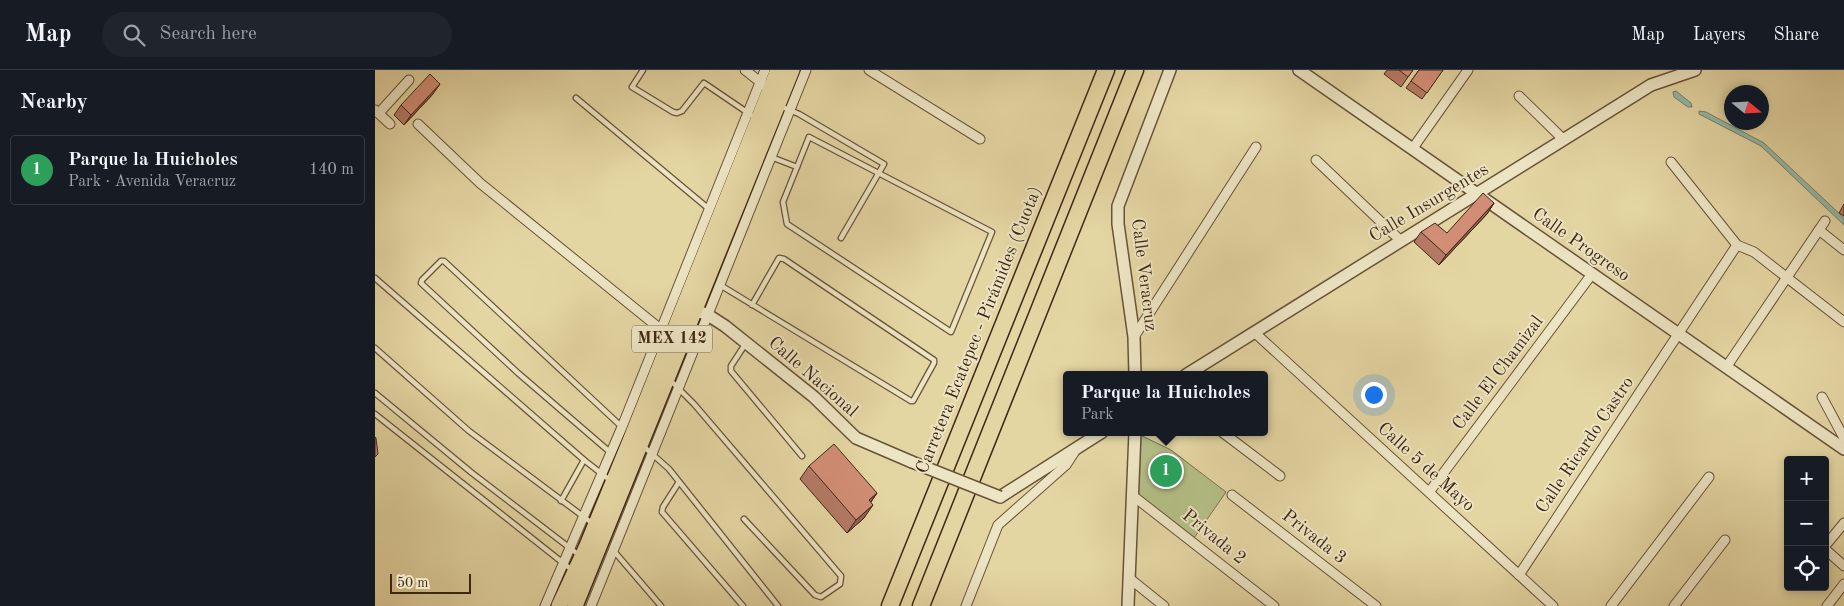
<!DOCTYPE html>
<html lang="en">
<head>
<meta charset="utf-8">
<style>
	body { margin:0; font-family:"Old Standard TT",serif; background:#20242c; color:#f1f3f6 }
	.controls { position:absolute; right:15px; bottom:15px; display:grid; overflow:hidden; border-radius:5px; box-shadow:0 2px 8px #0003 }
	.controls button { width:45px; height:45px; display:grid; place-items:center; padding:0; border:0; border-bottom:1px solid #363941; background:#171b24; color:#f1f3f6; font:25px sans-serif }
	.compass { position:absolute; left:1349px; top:15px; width:45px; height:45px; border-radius:50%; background:#171b24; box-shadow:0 2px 8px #0003; rotate:108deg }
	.scale { position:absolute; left:15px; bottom:12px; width:81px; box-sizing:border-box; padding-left:5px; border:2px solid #3f2716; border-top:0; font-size:14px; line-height:18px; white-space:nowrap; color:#3f2716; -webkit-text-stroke:4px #ede4c3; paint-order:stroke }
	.you { position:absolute; left:998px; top:324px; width:18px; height:18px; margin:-12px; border:4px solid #fff; border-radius:50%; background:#1a73e8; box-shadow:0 0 0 8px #1a73e833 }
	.badge { display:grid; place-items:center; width:32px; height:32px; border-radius:50%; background:#b45309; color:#fff; font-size:16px; font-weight:700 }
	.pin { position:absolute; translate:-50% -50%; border:2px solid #fff; box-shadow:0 1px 5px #0006 }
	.popup { position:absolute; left:688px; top:301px; width:205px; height:65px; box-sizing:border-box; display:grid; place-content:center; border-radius:5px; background:#171b24; filter:drop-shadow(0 1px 4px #0005); font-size:16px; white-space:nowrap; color:#9ea1a6 }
	.popup b { font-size:19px; color:#f1f3f6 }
	.popup::after { content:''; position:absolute; left:50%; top:100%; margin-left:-10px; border:10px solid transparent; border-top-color:#171b24 }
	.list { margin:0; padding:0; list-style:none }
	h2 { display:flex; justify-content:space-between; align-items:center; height:65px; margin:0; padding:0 20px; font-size:21px }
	h2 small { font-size:16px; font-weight:400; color:#9ea1a6 }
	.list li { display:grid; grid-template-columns:32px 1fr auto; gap:15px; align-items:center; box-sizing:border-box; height:70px; margin:0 10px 10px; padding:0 10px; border:1px solid #363941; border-radius:5px }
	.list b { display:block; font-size:19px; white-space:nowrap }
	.list p { margin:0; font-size:16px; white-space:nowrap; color:#9ea1a6 }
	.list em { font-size:16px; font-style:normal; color:#9ea1a6 }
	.icon { flex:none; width:28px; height:28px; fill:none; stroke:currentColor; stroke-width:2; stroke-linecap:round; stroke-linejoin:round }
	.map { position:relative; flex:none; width:1469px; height:536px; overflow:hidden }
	header { display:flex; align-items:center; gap:30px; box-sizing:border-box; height:70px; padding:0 25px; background:#171b24; border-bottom:1px solid #363941 }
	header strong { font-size:24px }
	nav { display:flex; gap:28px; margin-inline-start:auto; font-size:18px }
	.search { width:350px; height:45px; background:#20242c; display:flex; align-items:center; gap:12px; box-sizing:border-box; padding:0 18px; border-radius:28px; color:#9ea1a6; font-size:19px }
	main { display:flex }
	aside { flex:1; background:#171b24 }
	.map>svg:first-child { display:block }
	.green { fill:#b4be86; stroke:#7a724e }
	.water { fill:#95b9a8; stroke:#737f6e }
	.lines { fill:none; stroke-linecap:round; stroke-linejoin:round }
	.service-casing { stroke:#685339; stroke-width:7 }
	.minor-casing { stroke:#685339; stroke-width:11 }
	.tertiary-casing { stroke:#685339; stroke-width:14 }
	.trunk-casing { stroke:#3f2716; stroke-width:18 }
	.motorway-casing { stroke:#3f2716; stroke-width:19 }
	.service { stroke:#ede4c3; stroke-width:4.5 }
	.minor { stroke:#ede4c3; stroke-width:9 }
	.tertiary { stroke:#ede4c3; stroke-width:11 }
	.trunk { stroke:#e4d6a3; stroke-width:15 }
	.motorway { stroke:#e4d6a3; stroke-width:16 }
	.tertiary-bridge-casing { stroke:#685339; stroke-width:14; stroke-linecap:butt }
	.tertiary-bridge { stroke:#ede4c3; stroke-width:11 }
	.wall { fill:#b57a65; stroke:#3f2716 }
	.shaded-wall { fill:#936353; stroke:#3f2716 }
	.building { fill:#d28e76; stroke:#3f2716 }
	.labels { text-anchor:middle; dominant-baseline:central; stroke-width:4; stroke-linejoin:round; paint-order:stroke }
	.shield { fill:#ede4c3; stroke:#73604a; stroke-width:1 }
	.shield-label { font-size:16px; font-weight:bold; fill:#3f2716 }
	.street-label { font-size:18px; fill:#3f2716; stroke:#ede4c3 }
</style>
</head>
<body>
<header>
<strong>Map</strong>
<div class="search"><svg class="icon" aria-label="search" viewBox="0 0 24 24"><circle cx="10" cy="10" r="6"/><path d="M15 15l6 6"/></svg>Search here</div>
<nav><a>Map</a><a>Layers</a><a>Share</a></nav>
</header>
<main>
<aside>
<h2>Nearby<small></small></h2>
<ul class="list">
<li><span class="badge" style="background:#2e9e5b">1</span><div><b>Parque la Huicholes</b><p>Park · Avenida Veracruz</p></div><em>140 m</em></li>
</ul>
</aside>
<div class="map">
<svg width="1469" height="536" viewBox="0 0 1469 536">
	<rect width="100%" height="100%" fill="#e4d6a3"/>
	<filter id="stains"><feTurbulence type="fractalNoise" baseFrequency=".004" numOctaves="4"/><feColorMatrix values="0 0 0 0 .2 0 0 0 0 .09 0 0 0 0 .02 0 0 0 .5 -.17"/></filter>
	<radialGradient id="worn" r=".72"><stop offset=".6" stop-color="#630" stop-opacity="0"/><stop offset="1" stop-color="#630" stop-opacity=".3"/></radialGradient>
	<polygon class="green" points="761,363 796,380 851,422 817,471 758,423"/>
	<g class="water">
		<polygon points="1301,21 1316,33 1317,37 1313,37 1299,27 1298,22"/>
		<polygon points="1324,41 1331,42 1389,73 1469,148 1469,155 1386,76 1324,44"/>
	</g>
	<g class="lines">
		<defs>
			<g id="service">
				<polyline points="268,0 257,17 298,42 302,43 307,41 329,13 382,49"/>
				<polyline points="201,28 334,139"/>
				<polyline points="405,36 424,44 509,94 466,168"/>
				<polygon points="434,67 617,162 576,262 412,154 408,132"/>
				<polyline points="396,87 422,97"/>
				<polyline points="0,208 209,390 186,431"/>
				<polyline points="345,215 536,331 538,331 559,293 559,290 409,189 404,188 377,235"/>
				<polyline points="371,273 356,296 356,301 427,386"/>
				<polyline points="0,278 94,361 217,453"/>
				<polyline points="295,310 319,334 466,506 465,514 446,527 440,525 369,449"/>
				<polyline points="0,323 97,403 204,485"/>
				<polyline points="0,344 197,500"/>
				<polyline points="267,375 294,399 403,536"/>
				<polyline points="236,383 143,303 46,213 47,210 66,191 69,191 247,357"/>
				<polyline points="209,390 236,411"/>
				<polyline points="304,412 288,437 287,442 368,536"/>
				<polyline points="238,480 286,536"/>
			</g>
			<g id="minor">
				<polyline points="370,0 389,15"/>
				<polyline points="494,0 605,69"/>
				<polyline points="1144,26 1189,70"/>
				<polyline points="0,40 15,54"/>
				<polyline points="4,43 34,10"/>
				<polyline points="43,54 105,113 289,262"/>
				<polyline points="1038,78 1093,0"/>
				<polyline points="941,90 1026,171"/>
				<polyline points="1296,92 1362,175 1379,182 1469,252"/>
				<polyline points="1444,160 1469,180"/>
				<polyline points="879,262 1178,536"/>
				<polyline points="759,267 881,77"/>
				<polyline points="1352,296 1450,151"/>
				<polyline points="1447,327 1469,368"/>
				<polyline points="847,362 905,406"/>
				<polyline points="1055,421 1217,204"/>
				<polyline points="757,425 899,536"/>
				<polyline points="857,425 1001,536"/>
				<polyline points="1450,476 1469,453"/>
				<polyline points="1450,479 1469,496"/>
				<polyline points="1144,505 1362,175"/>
				<polyline points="754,508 789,536"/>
				<polyline points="170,536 247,357 390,0"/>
				<polyline points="216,536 431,0"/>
				<polyline points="591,536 623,455 691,395 700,381"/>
				<polyline points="1236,536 1334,407"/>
				<polyline points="1299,536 1350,470"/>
				<polyline points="1452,536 1469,514"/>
			</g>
			<g id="tertiary">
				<polyline points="924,0 1469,379"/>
				<polyline points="320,240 333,245 350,256 439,327 481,368 537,392"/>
				<polyline points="760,305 759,267 743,154 743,136 795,0"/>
				<polyline points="811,305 1276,15 1320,0"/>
				<polyline points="625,427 727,362"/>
				<polyline points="753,536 760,362"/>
			</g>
			<g id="trunk">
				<polyline points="184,536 211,478 257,366 403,0"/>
				<polyline points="200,536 417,0"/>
			</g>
			<g id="motorway">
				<polyline points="515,536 731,0"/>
				<polyline points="546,536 760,0"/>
			</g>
		</defs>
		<use href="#service" class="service-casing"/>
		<use href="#minor" class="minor-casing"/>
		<use href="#tertiary" class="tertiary-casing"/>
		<use href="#trunk" class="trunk-casing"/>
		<use href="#motorway" class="motorway-casing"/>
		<use href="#service" class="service"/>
		<use href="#minor" class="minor"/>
		<use href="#tertiary" class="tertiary"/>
		<use href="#trunk" class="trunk"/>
		<use href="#motorway" class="motorway"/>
		<defs>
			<polyline id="tertiary-bridge" points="537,392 625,427"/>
		</defs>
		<use href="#tertiary-bridge" class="tertiary-bridge-casing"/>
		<use href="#tertiary-bridge" class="tertiary-bridge"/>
	</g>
	<g class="wall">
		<polygon points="1012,0 1038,0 1026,17 1009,4"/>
		<polygon points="1044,0 1068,0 1047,29 1031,18"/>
		<polygon points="58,24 29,55 19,45 26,35"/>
		<polygon points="1119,133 1112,144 1064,195 1039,172 1046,162 1072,163"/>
		<polygon points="1469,134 1469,146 1464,143"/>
		<polygon points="434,396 502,423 496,432 489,448 472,463 425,409"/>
	</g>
	<g class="shaded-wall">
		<polygon points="65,14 58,24 29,55 36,45"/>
		<polygon points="1119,133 1112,144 1064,195 1071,185"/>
		<polygon points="502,423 493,436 494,430"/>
		<polygon points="498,435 489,448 472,463 481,450"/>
	</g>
	<g class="building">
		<polygon points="1024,0 1038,0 1033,7"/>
		<polygon points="1044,0 1068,0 1052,23 1036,11"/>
		<polygon points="55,4 65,14 36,45 26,35"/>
		<polygon points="1108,123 1119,133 1071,185 1046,162 1060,153 1072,163"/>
		<polygon points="0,367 1,368 3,384 0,387"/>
		<polygon points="459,374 502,423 494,430 498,435 481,450 434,396"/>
	</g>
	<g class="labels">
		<rect class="shield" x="257" y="255.5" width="80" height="27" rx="4"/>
		<g class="shield-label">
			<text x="297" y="269">MEX 142</text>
		</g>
		<g class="street-label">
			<text transform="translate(1054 133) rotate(-31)">Calle Insurgentes</text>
			<text transform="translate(1206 175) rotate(35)">Calle Progreso</text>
			<text transform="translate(769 205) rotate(83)">Calle Veracruz</text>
			<text transform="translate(604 260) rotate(-68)">Carretera Ecatepec - Pirámides (Cuota)</text>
			<text transform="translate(1123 303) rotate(-53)">Calle El Chamizal</text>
			<text transform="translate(438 307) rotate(41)">Calle Nacional</text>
			<text transform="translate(1210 375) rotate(-56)">Calle Ricardo Castro</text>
			<text transform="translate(1051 397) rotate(42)">Calle 5 de Mayo</text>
			<text transform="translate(839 467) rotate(39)">Privada 2</text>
			<text transform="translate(939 467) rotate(38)">Privada 3</text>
		</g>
	</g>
	<rect width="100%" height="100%" filter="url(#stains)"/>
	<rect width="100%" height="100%" fill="url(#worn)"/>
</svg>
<div class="controls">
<button>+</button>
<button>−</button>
<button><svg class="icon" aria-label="locate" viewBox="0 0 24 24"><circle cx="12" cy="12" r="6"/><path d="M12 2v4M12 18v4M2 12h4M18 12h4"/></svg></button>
</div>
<svg class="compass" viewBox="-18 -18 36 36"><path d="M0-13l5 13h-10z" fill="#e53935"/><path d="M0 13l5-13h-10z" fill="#9ea1a6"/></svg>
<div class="scale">50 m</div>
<div class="you"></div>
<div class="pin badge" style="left:791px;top:401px;background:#2e9e5b">1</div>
<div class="popup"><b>Parque la Huicholes</b>Park</div>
</div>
</main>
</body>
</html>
